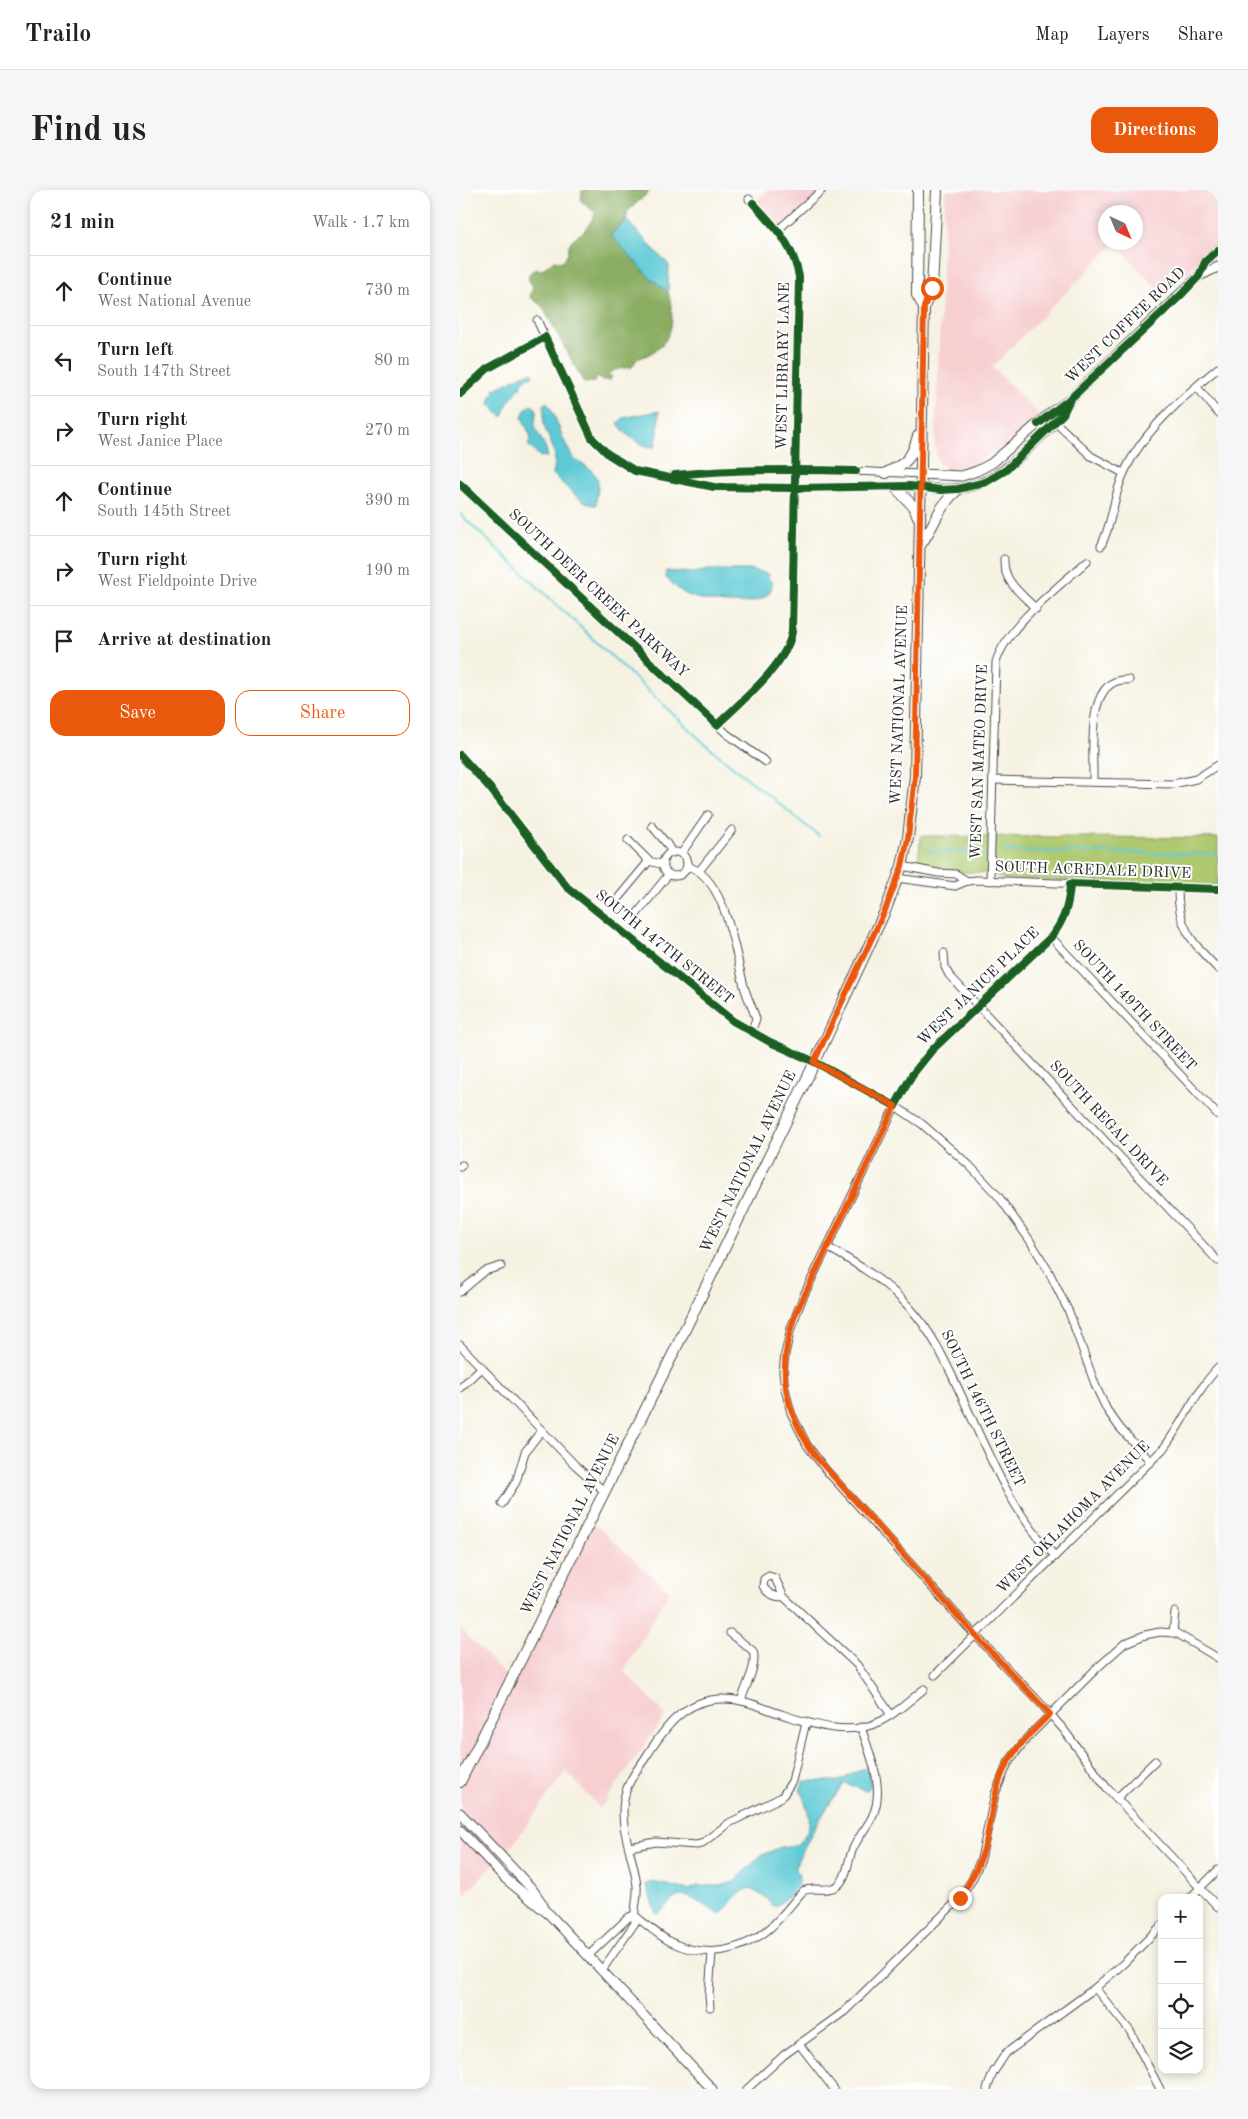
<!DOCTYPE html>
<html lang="en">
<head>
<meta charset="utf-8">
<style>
	body { margin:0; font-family:"Old Standard TT",serif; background:#f6f6f6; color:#202124 }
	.controls { position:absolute; right:15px; bottom:15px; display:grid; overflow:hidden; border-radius:10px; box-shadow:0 2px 8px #0003 }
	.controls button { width:45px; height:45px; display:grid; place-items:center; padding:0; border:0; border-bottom:1px solid #e0e0e0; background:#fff; color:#202124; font:25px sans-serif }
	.compass { position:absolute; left:638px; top:15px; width:45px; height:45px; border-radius:50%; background:#fff; box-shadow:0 2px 8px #0003; rotate:136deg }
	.stop { position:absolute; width:15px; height:15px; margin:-11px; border:4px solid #ea580c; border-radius:50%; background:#fff }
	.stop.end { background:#ea580c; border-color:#fff; box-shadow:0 1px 5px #0008 }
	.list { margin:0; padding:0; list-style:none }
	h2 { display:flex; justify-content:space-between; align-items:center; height:65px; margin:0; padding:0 20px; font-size:21px }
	h2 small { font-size:16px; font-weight:400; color:#757577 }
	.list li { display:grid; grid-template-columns:32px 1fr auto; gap:15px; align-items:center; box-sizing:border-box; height:70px; padding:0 20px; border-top:1px solid #e0e0e0 }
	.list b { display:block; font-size:19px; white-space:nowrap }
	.list p { margin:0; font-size:16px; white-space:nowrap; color:#757577 }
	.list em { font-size:16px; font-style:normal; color:#757577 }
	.actions { display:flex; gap:10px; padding:15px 20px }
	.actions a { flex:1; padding:11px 0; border:1px solid #ea580c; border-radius:15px; text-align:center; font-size:18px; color:#ea580c }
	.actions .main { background:#ea580c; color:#fff }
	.icon { flex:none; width:28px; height:28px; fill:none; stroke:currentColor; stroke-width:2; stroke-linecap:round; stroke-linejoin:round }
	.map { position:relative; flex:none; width:758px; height:1899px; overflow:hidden; border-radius:15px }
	header { display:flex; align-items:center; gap:30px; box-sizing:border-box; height:70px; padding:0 25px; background:#fff; border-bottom:1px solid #e0e0e0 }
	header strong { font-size:24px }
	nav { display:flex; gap:28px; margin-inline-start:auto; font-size:18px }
	.intro { display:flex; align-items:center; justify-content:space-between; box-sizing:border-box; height:120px; padding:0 30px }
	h1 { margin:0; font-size:35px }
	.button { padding:12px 22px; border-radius:15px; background:#ea580c; color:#fff; font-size:18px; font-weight:700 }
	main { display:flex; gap:30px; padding:0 30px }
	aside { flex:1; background:#fff; border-radius:15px; box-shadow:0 2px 8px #0003 }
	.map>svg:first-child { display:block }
	.built { fill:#f7cfd1; fill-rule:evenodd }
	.green { fill:#aec96f; stroke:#6c7a4d }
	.forest { fill:#8aad62; stroke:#5a6c46 }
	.water { fill:#5ecad5; stroke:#447a80 }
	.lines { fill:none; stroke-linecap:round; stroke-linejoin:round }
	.stream { stroke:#5ecad5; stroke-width:2 }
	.minor-casing { stroke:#494946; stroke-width:9 }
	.tertiary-casing { stroke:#494946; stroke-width:11 }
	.secondary-casing { stroke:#494946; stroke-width:12 }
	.minor { stroke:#fff; stroke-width:7 }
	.tertiary { stroke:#fff; stroke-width:9 }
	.secondary { stroke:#fff; stroke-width:10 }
	.cycleway-casing { stroke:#fff; stroke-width:11 }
	.cycleway { stroke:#1b5e20; stroke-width:8 }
	.route { stroke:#ea580c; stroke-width:6 }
	.labels { text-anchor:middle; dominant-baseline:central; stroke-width:4; stroke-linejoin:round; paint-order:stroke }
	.street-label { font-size:15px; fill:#2b2b2b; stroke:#fff }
</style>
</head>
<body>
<header>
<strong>Trailo</strong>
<nav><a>Map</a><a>Layers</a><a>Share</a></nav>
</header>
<div class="intro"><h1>Find us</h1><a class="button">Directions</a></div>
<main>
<aside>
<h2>21 min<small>Walk · 1.7 km</small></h2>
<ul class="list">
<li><svg class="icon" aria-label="ahead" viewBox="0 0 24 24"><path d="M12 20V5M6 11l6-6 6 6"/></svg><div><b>Continue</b><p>West National Avenue</p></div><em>730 m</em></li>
<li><svg class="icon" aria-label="left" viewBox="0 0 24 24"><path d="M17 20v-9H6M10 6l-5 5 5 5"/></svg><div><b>Turn left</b><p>South 147th Street</p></div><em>80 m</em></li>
<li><svg class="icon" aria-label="right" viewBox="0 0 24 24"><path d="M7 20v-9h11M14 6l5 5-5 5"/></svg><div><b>Turn right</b><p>West Janice Place</p></div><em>270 m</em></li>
<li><svg class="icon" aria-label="ahead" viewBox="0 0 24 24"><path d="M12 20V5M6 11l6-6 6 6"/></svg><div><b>Continue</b><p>South 145th Street</p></div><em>390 m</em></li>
<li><svg class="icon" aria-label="right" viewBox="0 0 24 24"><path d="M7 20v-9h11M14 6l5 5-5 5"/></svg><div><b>Turn right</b><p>West Fieldpointe Drive</p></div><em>190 m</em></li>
<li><svg class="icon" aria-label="arrive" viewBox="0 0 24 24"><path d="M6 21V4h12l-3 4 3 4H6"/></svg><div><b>Arrive at destination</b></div></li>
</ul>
<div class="actions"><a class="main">Save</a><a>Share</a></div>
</aside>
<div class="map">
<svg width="758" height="1899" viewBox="0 0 758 1899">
	<rect width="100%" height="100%" fill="#fff"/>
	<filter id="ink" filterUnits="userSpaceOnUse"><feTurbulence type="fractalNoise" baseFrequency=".02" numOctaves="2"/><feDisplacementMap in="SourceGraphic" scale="10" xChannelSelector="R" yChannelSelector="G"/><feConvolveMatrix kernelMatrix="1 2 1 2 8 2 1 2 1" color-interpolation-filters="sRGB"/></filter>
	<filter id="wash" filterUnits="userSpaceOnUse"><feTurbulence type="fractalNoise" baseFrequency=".0096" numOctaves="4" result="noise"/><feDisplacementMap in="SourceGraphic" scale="20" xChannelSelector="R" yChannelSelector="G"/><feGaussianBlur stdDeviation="1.12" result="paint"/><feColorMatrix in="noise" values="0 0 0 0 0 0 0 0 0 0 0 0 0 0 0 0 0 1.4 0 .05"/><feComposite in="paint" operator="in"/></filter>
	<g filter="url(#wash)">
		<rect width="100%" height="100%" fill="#f6f2e2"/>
		<g class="built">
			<polygon points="305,0 363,0 318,40 293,13 307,2"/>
			<path d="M485 0H758V52L703 106 655 53 532 177 580 225 543 256 514 274 487 281 478 271 475 255ZM676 22V52H646V22Z"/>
			<polygon points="130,1330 209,1401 164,1481 206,1525 140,1619 106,1581 46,1664 41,1667 0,1710 0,1438 50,1490"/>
		</g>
		<path class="green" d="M461 646 758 648V695L543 689C537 686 532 683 525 683 505 680 472 688 458 670Z"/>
		<path class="forest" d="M122 0H191L167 22V28L151 45 189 87 208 102C217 134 212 158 177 169L172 177 158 179 148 183 152 187 150 190H140L137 187 134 192 124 193 82 116 70 107 73 96 69 91V84L75 79 82 80 94 70 100 72C112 65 105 59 112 50 116 46 122 44 125 40 129 35 132 29 136 23L121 11Z"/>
		<g class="water">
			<polygon points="166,30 209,75 208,102 189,87 151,45"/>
			<path d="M71 182 73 183 72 186 64 189C60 203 46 208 44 225L42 227 29 214 31 206 36 202 33 199C46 196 57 186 71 182Z"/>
			<path d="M87 212C97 226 105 262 117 271 123 275 134 280 137 288 140 296 136 307 136 315 123 316 102 293 93 284 99 258 90 257 84 234 83 228 85 221 84 214Z"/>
			<path d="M71 215 76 218C77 225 74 231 75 237 78 246 89 258 87 267L79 266 68 255 71 247 62 228 65 220Z"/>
			<path d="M199 221 198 243 195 257C180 257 165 245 158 233L163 228Z"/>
			<path d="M249 380H293L309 384 308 388 312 392C314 423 248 413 230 406 221 403 213 394 206 388V381L233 383Z"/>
			<path d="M402 1579H405L409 1584 411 1596 406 1601 385 1593C365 1618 350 1645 336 1674 335 1680 338 1681 339 1686 340 1699 325 1711 315 1716L311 1715 307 1708 289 1698 278 1704 262 1723H257C244 1717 225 1697 211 1711 206 1716 202 1723 196 1724L186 1694 193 1692 229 1700 238 1696H260L274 1692 300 1666 321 1657 336 1655C357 1636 349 1623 340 1599L344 1591H379Z"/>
		</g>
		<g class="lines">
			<g class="stream">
				<polyline points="0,324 245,554 359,646"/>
				<polyline points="468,661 524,663"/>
				<polyline points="543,661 758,664"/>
			</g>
		</g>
	</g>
	<g filter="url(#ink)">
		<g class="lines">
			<defs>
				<g id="minor">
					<polyline points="318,40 362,0"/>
					<polyline points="77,130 132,248 148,264 175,281 254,297 336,298 460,297"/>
					<polyline points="737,197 758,223"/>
					<polyline points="0,204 27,179 85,147"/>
					<polyline points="593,230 631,266 663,283"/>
					<path d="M211 286C294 277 377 280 461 284"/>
					<polyline points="0,294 267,544 306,572"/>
					<path d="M641 356C653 332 653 306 664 283 683 241 723 207 758 178"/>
					<path d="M544 369C543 392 561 403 576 419"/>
					<path d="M257 535C281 511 326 476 332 442L339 87C333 51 313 34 289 9"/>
					<polyline points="0,565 30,598 107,697 273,831 310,852 355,872 435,916 462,934 509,975 539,1007 569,1049 588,1080 609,1122 636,1197 647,1220 660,1238 691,1272"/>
					<polyline points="533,590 713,594 736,589 758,575"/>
					<path d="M633 592C634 563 624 486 669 490"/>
					<polyline points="192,636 207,654 212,663"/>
					<polyline points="168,650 189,671"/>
					<circle cx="215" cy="674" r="12"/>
					<polyline points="221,664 248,625"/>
					<path d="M227 676C266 686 275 763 284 796 287 808 293 818 296 829L291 842"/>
					<polyline points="442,676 478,683 496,684 507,691"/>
					<polyline points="239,681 272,640"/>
					<polyline points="437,688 495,696 507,691 517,690 758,699"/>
					<path d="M530 691 536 472C548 434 598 398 627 371"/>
					<path d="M610 694C609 715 604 731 591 747L472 860 452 885 439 908 343 1107 331 1138 325 1164 323 1182 325 1199 331 1223 347 1255 365 1279 515 1445 584 1517 604 1540 647 1598 758 1717"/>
					<path d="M718 697C717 737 732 752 758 779"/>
					<polyline points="159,707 189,671 204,675"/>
					<polyline points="176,725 209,684"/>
					<polyline points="591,747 758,925"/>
					<polyline points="484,763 485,777 489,785 758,1071"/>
					<polyline points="0,977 2,975"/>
					<path d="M369 1058C399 1075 427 1092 450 1118 471 1141 484 1168 497 1196 525 1255 548 1319 595 1366"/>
					<polyline points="0,1102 25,1081 41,1076"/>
					<polyline points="0,1155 115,1275 144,1301"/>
					<polyline points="0,1198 22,1177"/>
					<polyline points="42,1314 56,1292 65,1262 82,1240"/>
					<path d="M324 1407C315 1407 307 1404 303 1396L304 1389 309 1386 315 1388 324 1407 397 1475 431 1525"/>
					<path d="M270 1443 293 1461C298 1475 285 1497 281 1511"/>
					<polyline points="713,1443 715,1422"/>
					<path d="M475 1485 703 1259C723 1233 735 1202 758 1178"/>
					<polyline points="657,1608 695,1571"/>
					<polyline points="169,1657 196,1652 236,1655 241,1654 269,1633 322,1607 332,1591 346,1532"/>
					<polyline points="730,1708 758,1680"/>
					<path d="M174 1725C186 1734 197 1745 211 1752 245 1769 282 1762 310 1738 322 1727 332 1713 343 1701 354 1696 366 1703 377 1696 387 1689 388 1671 392 1661 397 1648 406 1639 412 1627 426 1599 410 1565 401 1537"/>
					<polyline points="129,1765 169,1727 174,1725"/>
					<path d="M142 1780 175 1733C173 1721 178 1709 177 1696 174 1667 159 1639 164 1610 166 1595 175 1582 184 1570 203 1540 224 1508 264 1509 281 1509 296 1515 312 1521 346 1532 386 1549 421 1531 437 1523 450 1510 464 1499"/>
					<polyline points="635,1798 670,1841 700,1899"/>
					<polyline points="250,1817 249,1804 252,1762"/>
					<polyline points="339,1854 374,1899"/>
					<polyline points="287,1899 324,1865 385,1821 500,1708 512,1690 521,1669 535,1604 548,1573 567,1548 636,1479 665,1453 685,1445 700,1442 716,1443 758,1468"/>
					<polyline points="527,1899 533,1883 546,1863 635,1798 664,1773 702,1735"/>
				</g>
				<g id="tertiary">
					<polyline points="739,86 758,77"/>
					<polyline points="461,284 502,286 517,281 532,273 588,225 610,209 739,86 745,72 758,60"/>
					<path d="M460 297C516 306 539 288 576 251 590 238 603 226 610 209"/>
					<polyline points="0,1623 72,1699 83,1715"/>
					<polyline points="0,1640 46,1689 90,1725 252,1899"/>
				</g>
				<g id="secondary">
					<polyline points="458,0 457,105 464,117"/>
					<path d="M426 283C447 273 452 268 458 246"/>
					<polyline points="435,297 452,315 460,330"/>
					<path d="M461 354C476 333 477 318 498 299"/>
					<polyline points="0,1592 215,1160 355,872 426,719 442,676 448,648 455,586 464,117 472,98 477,0"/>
				</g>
			</defs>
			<use href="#minor" class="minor-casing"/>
			<use href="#tertiary" class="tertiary-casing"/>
			<use href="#secondary" class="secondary-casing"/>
			<use href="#minor" class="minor"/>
			<use href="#tertiary" class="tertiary"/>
			<use href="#secondary" class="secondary"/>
			<defs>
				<g id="cycleway">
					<polyline points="0,204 27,179 85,147 132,248 148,264 175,281 254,297 336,298 450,296 481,300 498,299 526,292 546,280 595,232 603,224 610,209"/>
					<polyline points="578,234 610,209 721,105 739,86 745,72 758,60"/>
					<path d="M215 285C276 279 336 279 396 281"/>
					<path d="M0 294 257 535C281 511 326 476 332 442L339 87C333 54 315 37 293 13"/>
					<path d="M0 565 30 598 107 697 273 831 310 852 355 872 435 916 452 885 472 860 591 747C604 731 609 715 610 694L758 699"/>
				</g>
			</defs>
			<use href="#cycleway" class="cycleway-casing"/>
			<use href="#cycleway" class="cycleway"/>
		</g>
	</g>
	<g class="lines" filter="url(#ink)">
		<path class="route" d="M472 98 464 117 455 586 448 648 442 676 426 718 354 872 435 916 335 1125C316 1180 323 1219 356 1267L515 1445 590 1524C572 1542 552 1560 542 1584 533 1606 531 1629 526 1652 521 1672 512 1690 500 1708"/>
	</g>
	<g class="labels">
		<g class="street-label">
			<text transform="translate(666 136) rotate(-44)">WEST COFFEE ROAD</text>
			<text transform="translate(324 176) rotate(-89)">WEST LIBRARY LANE</text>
			<text transform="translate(138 404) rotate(43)">SOUTH DEER CREEK PARKWAY</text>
			<text transform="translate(440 515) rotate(-88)">WEST NATIONAL AVENUE</text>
			<text transform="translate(520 572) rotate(-88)">WEST SAN MATEO DRIVE</text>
			<text transform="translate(633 681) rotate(2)">SOUTH ACREDALE DRIVE</text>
			<text transform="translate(204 758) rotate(39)">SOUTH 147TH STREET</text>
			<text transform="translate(519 797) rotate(-44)">WEST JANICE PLACE</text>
			<text transform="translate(674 816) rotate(47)">SOUTH 149TH STREET</text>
			<text transform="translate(648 934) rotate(47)">SOUTH REGAL DRIVE</text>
			<text transform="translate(289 972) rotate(-64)">WEST NATIONAL AVENUE</text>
			<text transform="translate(522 1219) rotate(64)">SOUTH 146TH STREET</text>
			<text transform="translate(614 1328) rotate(-45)">WEST OKLAHOMA AVENUE</text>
			<text transform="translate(111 1335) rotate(-63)">WEST NATIONAL AVENUE</text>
		</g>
	</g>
</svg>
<div class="controls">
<button>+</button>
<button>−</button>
<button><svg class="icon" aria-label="locate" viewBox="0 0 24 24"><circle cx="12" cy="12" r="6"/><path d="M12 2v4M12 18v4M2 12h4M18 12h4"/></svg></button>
<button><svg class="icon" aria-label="layers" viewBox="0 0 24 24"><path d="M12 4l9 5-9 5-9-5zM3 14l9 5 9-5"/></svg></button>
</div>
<svg class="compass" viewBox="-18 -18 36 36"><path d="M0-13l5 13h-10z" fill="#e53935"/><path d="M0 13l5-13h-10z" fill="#757577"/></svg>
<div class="stop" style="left:472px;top:98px"></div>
<div class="stop end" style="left:500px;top:1708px"></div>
</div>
</main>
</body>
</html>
